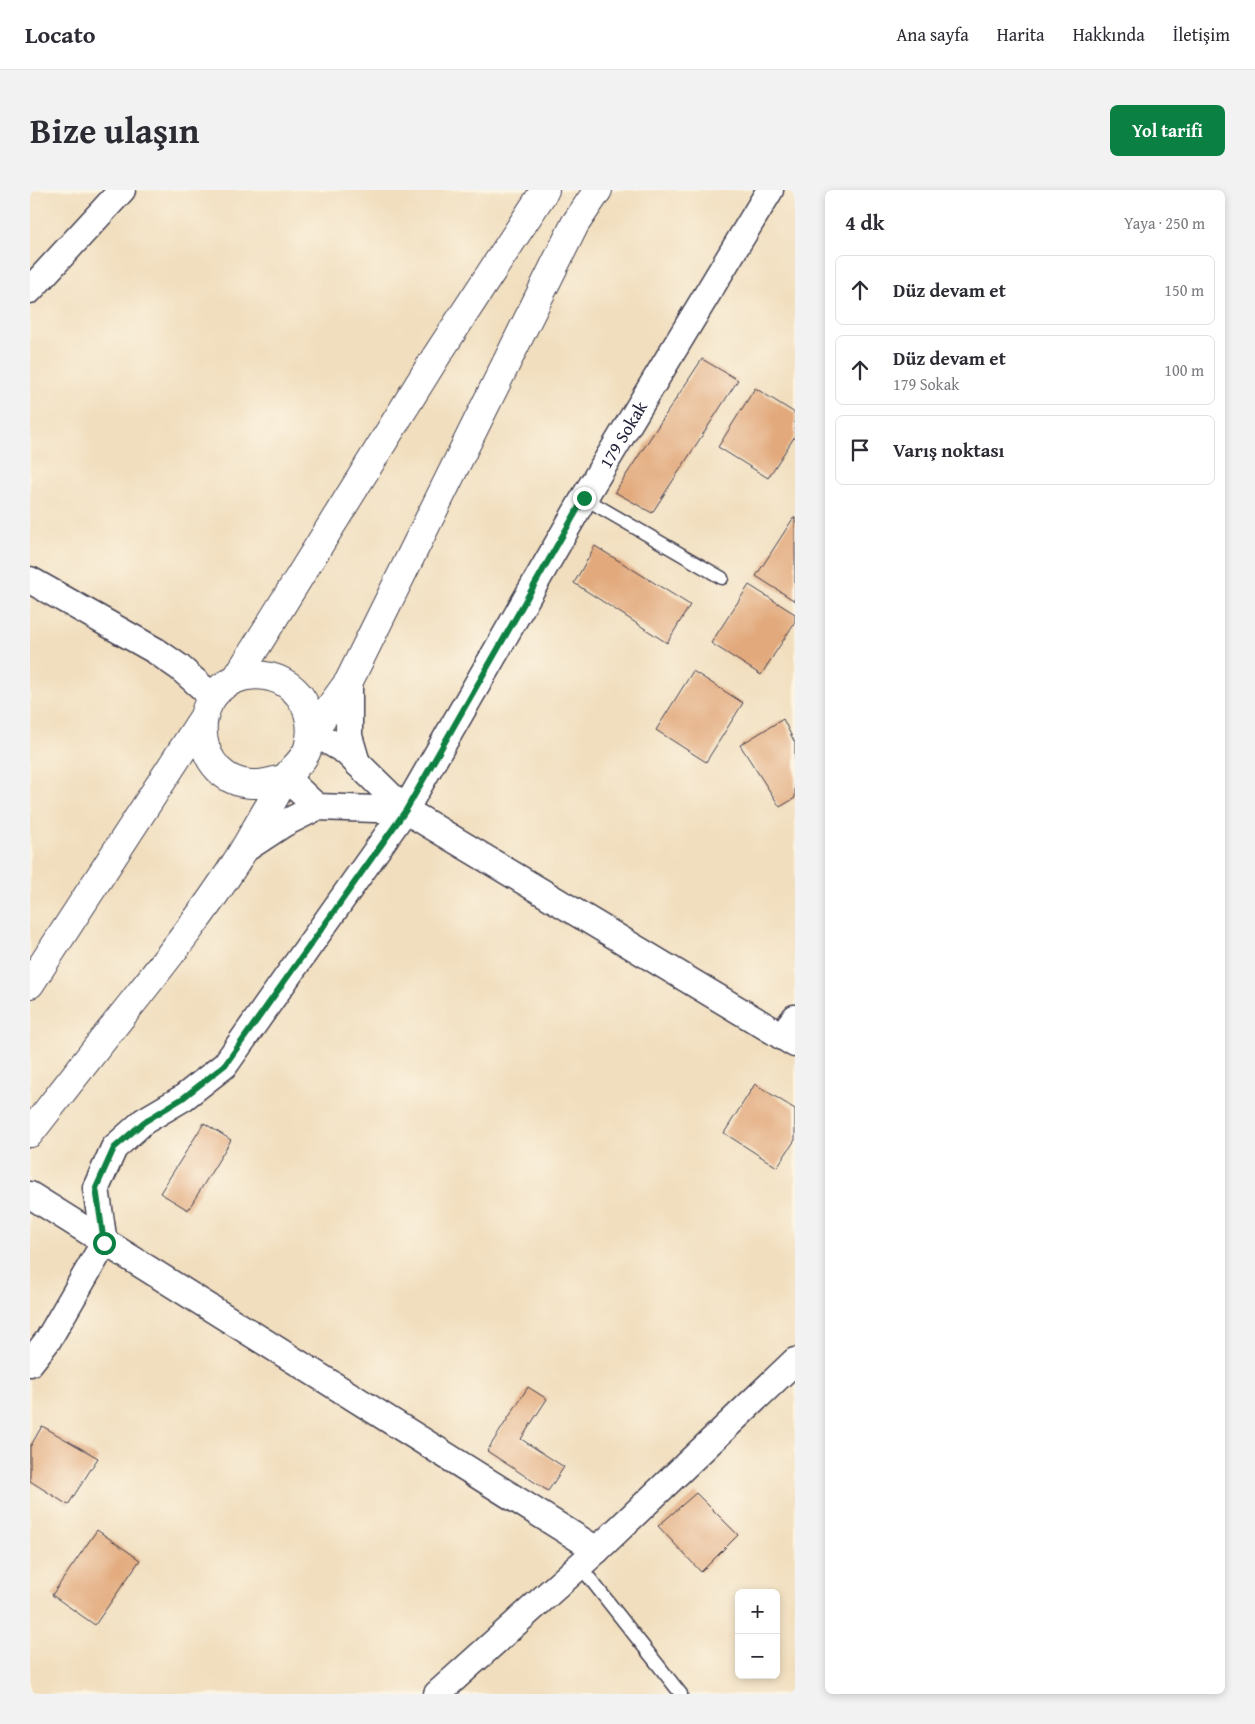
<!DOCTYPE html>
<html lang="tr">
<head>
<meta charset="utf-8">
<style>
	body { margin:0; font-family:"Gentium Book Plus",serif; background:#f2f2f3; color:#2b2b33 }
	.controls { position:absolute; right:15px; bottom:15px; display:grid; overflow:hidden; border-radius:8px; box-shadow:0 2px 8px #0003 }
	.controls button { width:45px; height:45px; display:grid; place-items:center; padding:0; border:0; border-bottom:1px solid #e1e1e2; background:#fff; color:#2b2b33; font:25px sans-serif }
	.stop { position:absolute; width:15px; height:15px; margin:-11px; border:4px solid #0b8043; border-radius:50%; background:#fff }
	.stop.end { background:#0b8043; border-color:#fff; box-shadow:0 1px 5px #0008 }
	.list { margin:0; padding:0; list-style:none }
	h2 { display:flex; justify-content:space-between; align-items:center; height:65px; margin:0; padding:0 20px; font-size:21px }
	h2 small { font-size:16px; font-weight:400; color:#7c7c81 }
	.list li { display:grid; grid-template-columns:32px 1fr auto; gap:15px; align-items:center; box-sizing:border-box; height:70px; margin:0 10px 10px; padding:0 10px; border:1px solid #e1e1e2; border-radius:8px }
	.list b { display:block; font-size:19px; white-space:nowrap }
	.list p { margin:0; font-size:16px; white-space:nowrap; color:#7c7c81 }
	.list em { font-size:16px; font-style:normal; color:#7c7c81 }
	.icon { flex:none; width:28px; height:28px; fill:none; stroke:currentColor; stroke-width:2; stroke-linecap:round; stroke-linejoin:round }
	.map { position:relative; flex:none; width:765px; height:1504px; overflow:hidden; border-radius:8px }
	header { display:flex; align-items:center; gap:30px; box-sizing:border-box; height:70px; padding:0 25px; background:#fff; border-bottom:1px solid #e1e1e2 }
	header strong { font-size:24px }
	nav { display:flex; gap:28px; margin-inline-start:auto; font-size:18px }
	.intro { display:flex; align-items:center; justify-content:space-between; box-sizing:border-box; height:120px; padding:0 30px }
	h1 { margin:0; font-size:35px }
	.button { padding:12px 22px; border-radius:8px; background:#0b8043; color:#fff; font-size:18px; font-weight:700 }
	main { display:flex; gap:30px; padding:0 30px }
	aside { flex:1; background:#fff; border-radius:8px; box-shadow:0 2px 8px #0003 }
	.map>svg:first-child { display:block }
	.building { fill:#e2a97c }
	.lines { fill:none; stroke-linecap:round; stroke-linejoin:round }
	.lane-casing { stroke:#413e4f; stroke-width:15 }
	.street-casing { stroke:#413e4f; stroke-width:29 }
	.highway-casing { stroke:#413e4f; stroke-width:30 }
	.lane { stroke:#fff; stroke-width:12 }
	.street { stroke:#fff; stroke-width:26 }
	.highway { stroke:#fff; stroke-width:28 }
	.route { stroke:#0b8043; stroke-width:6 }
	.labels { text-anchor:middle; dominant-baseline:central; stroke-width:4.5; stroke-linejoin:round; paint-order:stroke }
	.street-label { font-size:18px; fill:#22223b; stroke:#fcf5e5 }
</style>
</head>
<body>
<header>
<strong>Locato</strong>
<nav><a>Ana sayfa</a><a>Harita</a><a>Hakkında</a><a>İletişim</a></nav>
</header>
<div class="intro"><h1>Bize ulaşın</h1><a class="button">Yol tarifi</a></div>
<main>
<div class="map">
<svg width="765" height="1504" viewBox="0 0 765 1504">
	<rect width="100%" height="100%" fill="#fcf5e5"/>
	<filter id="ink" filterUnits="userSpaceOnUse"><feTurbulence type="fractalNoise" baseFrequency=".02" numOctaves="2"/><feDisplacementMap in="SourceGraphic" scale="10" xChannelSelector="R" yChannelSelector="G"/><feConvolveMatrix kernelMatrix="1 2 1 2 8 2 1 2 1" color-interpolation-filters="sRGB"/></filter>
	<filter id="wash" filterUnits="userSpaceOnUse"><feTurbulence type="fractalNoise" baseFrequency=".0096" numOctaves="4" result="noise"/><feDisplacementMap in="SourceGraphic" scale="20" xChannelSelector="R" yChannelSelector="G"/><feGaussianBlur stdDeviation="1.12" result="paint"/><feColorMatrix in="noise" values="0 0 0 0 0 0 0 0 0 0 0 0 0 0 0 0 0 1.4 0 .05"/><feComposite in="paint" operator="in"/></filter>
	<g filter="url(#wash)">
		<rect width="100%" height="100%" fill="#f1debe"/>
		<g id="blocks">
			<g class="building">
				<polygon points="672,169 708,190 622,323 585,302"/>
				<polygon points="725,198 765,223 765,246 738,288 688,257"/>
				<polygon points="764,327 765,328 765,411 726,386"/>
				<polygon points="565,356 660,415 637,453 544,393"/>
				<polygon points="719,395 765,424 765,432 731,485 681,453"/>
				<polygon points="663,481 713,513 676,572 626,540"/>
				<polygon points="753,529 765,553 765,608 750,617 710,555"/>
				<polygon points="725,894 765,919 765,950 747,977 694,943"/>
				<polygon points="174,933 201,950 158,1020 130,1003"/>
				<polygon points="498,1197 517,1209 491,1249 534,1277 518,1301 457,1261"/>
				<polygon points="12,1236 68,1268 38,1315 0,1291 0,1257"/>
				<polygon points="666,1303 708,1345 671,1382 628,1336"/>
				<polygon points="67,1340 110,1370 65,1435 22,1405"/>
			</g>
		</g>
	</g>
	<g filter="url(#ink)">
		<use href="#blocks" fill-opacity="0" stroke="#413e4f" stroke-width="1"/>
		<g class="lines">
			<defs>
				<g id="lane">
					<polyline points="554,308 692,388"/>
					<polyline points="550,1376 651,1504"/>
				</g>
				<g id="street">
					<polyline points="0,100 92,0"/>
					<polyline points="0,390 126,461 149,477 183,507"/>
					<polyline points="319,491 319,546 327,573"/>
					<polyline points="282,542 315,561 375,620 765,854"/>
					<polyline points="256,588 287,617"/>
					<polyline points="214,660 255,633 287,617 375,620"/>
					<polyline points="751,846 765,828"/>
					<polyline points="0,1005 567,1360"/>
					<path id="s1" d="M0 1173 18 1150 74 1053 66 998 84 958 114 931 153 908 195 875 375 620 554 308 740 0"/>
					<polyline points="407,1504 567,1360 765,1171"/>
				</g>
				<g id="highway">
					<polyline points="206,489 407,165 515,0"/>
					<polyline points="282,542 319,491 545,34 568,0"/>
					<polyline points="0,794 173,528"/>
					<path d="M0 943C36 897 71 852 107 807 140 765 174 722 203 677 217 656 228 634 241 613 246 605 250 596 255 589 262 578 274 571 278 558 285 535 278 509 258 495 244 485 222 482 206 489 154 509 166 591 221 594 234 595 244 591 256 588"/>
				</g>
			</defs>
			<use href="#lane" class="lane-casing"/>
			<use href="#street" class="street-casing"/>
			<use href="#highway" class="highway-casing"/>
			<use href="#lane" class="lane"/>
			<use href="#street" class="street"/>
			<use href="#highway" class="highway"/>
		</g>
	</g>
	<g class="lines" filter="url(#ink)">
		<polyline class="route" points="74,1053 66,998 84,958 114,932 153,908 195,875 376,620 554,308"/>
	</g>
	<g class="labels">
		<g class="street-label">
			<text stroke="none"><textPath href="#s1" startOffset="1126">179 Sokak</textPath></text>
		</g>
	</g>
</svg>
<div class="controls">
<button>+</button>
<button>−</button>
</div>
<div class="stop" style="left:74px;top:1053px"></div>
<div class="stop end" style="left:554px;top:308px"></div>
</div>
<aside>
<h2>4 dk<small>Yaya · 250 m</small></h2>
<ul class="list">
<li><svg class="icon" aria-label="ahead" viewBox="0 0 24 24"><path d="M12 20V5M6 11l6-6 6 6"/></svg><div><b>Düz devam et</b></div><em>150 m</em></li>
<li><svg class="icon" aria-label="ahead" viewBox="0 0 24 24"><path d="M12 20V5M6 11l6-6 6 6"/></svg><div><b>Düz devam et</b><p>179 Sokak</p></div><em>100 m</em></li>
<li><svg class="icon" aria-label="arrive" viewBox="0 0 24 24"><path d="M6 21V4h12l-3 4 3 4H6"/></svg><div><b>Varış noktası</b></div></li>
</ul>
</aside>
</main>
</body>
</html>
